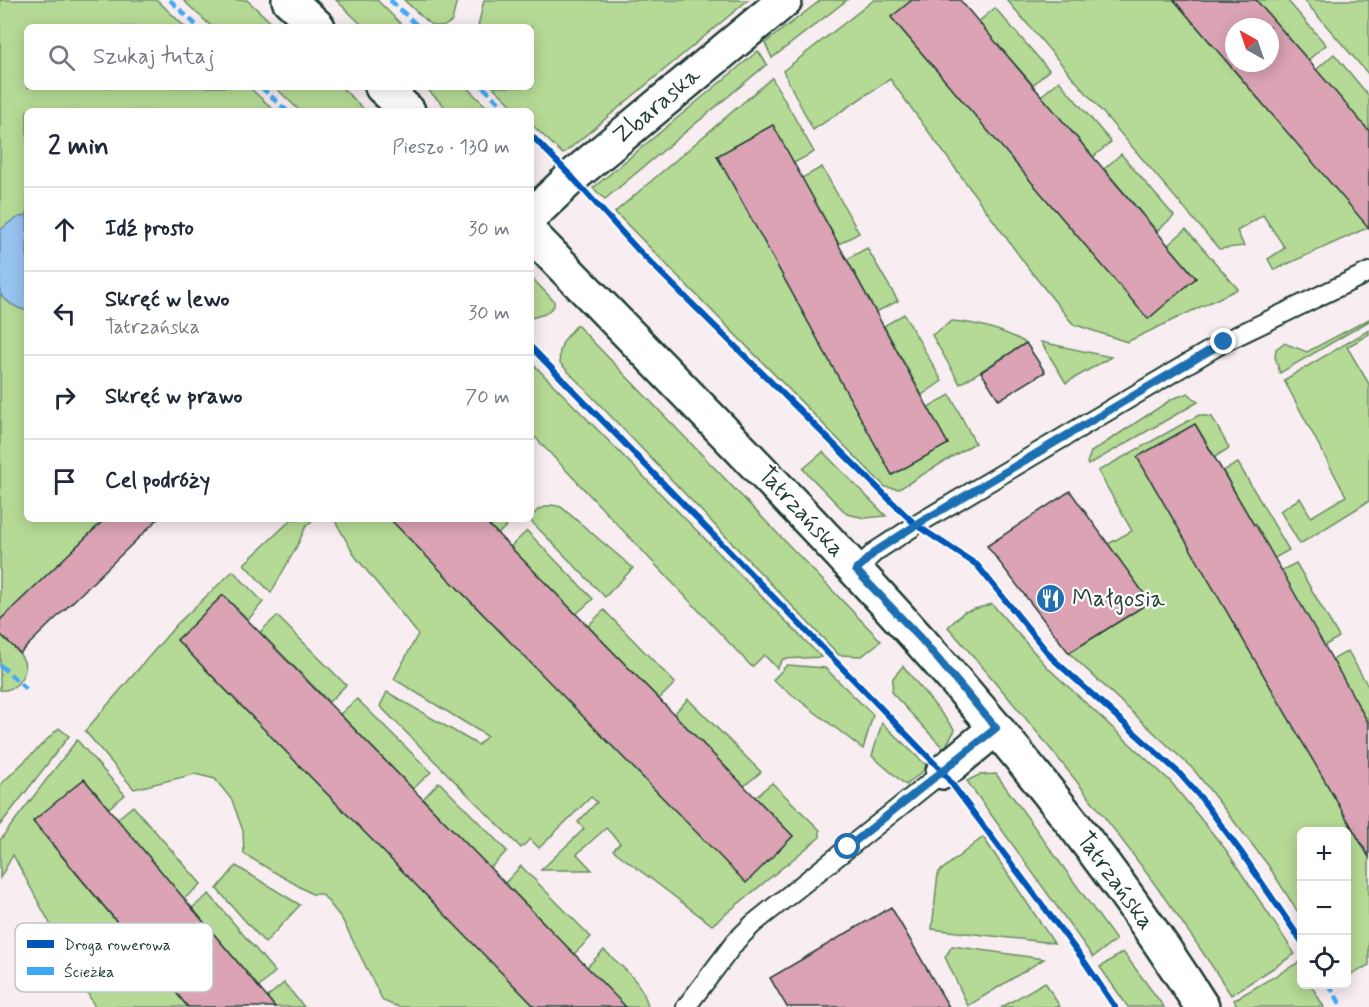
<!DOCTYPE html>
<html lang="pl">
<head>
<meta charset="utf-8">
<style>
	body { margin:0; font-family:Mynerve,sans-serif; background:#f6f6f7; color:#1f2937 }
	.controls { position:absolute; right:18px; bottom:18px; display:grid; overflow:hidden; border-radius:9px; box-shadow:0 3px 15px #0003 }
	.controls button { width:54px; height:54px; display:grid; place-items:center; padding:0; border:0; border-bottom:2px solid #e0e1e3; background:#fff; color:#1f2937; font:30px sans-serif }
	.compass { position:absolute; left:1225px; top:18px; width:54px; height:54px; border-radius:50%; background:#fff; box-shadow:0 3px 15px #0003; rotate:320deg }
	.stop { position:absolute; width:18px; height:18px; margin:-14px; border:4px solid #1f6fb2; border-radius:50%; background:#fff }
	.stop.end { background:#1f6fb2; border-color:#fff; box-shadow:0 2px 6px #0008 }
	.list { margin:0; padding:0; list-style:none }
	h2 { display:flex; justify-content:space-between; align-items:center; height:78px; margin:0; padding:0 24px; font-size:26px }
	h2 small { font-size:20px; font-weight:400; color:#747a83 }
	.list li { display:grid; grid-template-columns:39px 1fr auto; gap:18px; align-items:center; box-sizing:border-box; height:84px; padding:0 24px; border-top:2px solid #e0e1e3 }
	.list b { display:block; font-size:22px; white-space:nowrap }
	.list p { margin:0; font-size:20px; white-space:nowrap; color:#747a83 }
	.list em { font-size:20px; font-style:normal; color:#747a83 }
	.icon { flex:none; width:33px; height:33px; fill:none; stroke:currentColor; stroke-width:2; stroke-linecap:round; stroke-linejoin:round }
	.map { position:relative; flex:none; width:1369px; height:1007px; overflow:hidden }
	.search { position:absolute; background:#fff; box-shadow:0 3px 15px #0003; left:24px; top:24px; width:510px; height:66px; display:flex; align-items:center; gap:15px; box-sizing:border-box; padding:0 21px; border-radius:9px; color:#747a83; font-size:22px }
	.panel { position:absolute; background:#fff; box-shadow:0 3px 15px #0003; left:24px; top:108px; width:510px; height:414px; border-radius:9px }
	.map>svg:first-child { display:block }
	.green { fill:#b5da95; stroke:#6a8c64; stroke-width:1.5 }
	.water { fill:#97c3f1; stroke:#678da5; stroke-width:1.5 }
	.building { fill:#dba3b4; stroke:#1f3d34; stroke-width:1.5; fill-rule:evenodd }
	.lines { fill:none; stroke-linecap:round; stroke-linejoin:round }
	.service-casing { stroke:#1f3d34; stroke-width:22 }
	.minor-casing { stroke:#1f3d34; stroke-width:38 }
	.tertiary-casing { stroke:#1f3d34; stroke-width:38 }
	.service { stroke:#fff; stroke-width:18 }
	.minor { stroke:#fff; stroke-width:33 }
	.tertiary { stroke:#fff; stroke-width:33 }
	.quiet { stroke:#3fa9f5; stroke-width:4.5; stroke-dasharray:9 4.5; stroke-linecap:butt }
	.cycleway-casing { stroke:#fff; stroke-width:10 }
	.cycleway { stroke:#0057b8; stroke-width:6 }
	.route { stroke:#1f6fb2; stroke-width:8 }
	.labels { text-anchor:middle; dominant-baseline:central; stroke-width:4.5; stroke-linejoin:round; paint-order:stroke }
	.street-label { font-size:24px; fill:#1f3d34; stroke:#fff }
	.poi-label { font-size:24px; fill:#1f3d34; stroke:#fff; text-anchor:start }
	.key { fill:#fff; stroke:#bcc5c2; stroke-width:1.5 }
	.key-label { font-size:16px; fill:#1f3d34 }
</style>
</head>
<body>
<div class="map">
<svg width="1369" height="1007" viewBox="0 0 1369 1007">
	<rect width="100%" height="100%" fill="#f8edf0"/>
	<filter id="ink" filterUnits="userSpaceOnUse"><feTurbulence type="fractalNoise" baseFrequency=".0167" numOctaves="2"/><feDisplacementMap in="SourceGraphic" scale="12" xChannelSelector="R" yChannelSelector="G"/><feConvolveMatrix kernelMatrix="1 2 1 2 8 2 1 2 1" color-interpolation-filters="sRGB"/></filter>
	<g filter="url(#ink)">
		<g class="green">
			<polygon points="0,0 157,0 185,27 27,27 27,87 249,87 275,111 27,111 27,519 105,519 0,620"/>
			<polygon points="183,0 247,0 276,27 212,27"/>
			<polygon points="336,0 377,0 404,27 364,27"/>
			<polygon points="404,0 457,0 452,21 443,27 431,25"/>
			<polygon points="484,0 748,0 563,154 531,124 531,111 518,111 493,87 531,87 531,27 478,27"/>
			<polygon points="821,0 847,0 772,58 765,43"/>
			<polygon points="874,0 912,0 892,18 1148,319 1196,278 1168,245 1186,229 1238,289 1127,342 1073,324 1029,269 890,79 813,130 783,71"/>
			<polygon points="1007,0 1174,0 1369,227 1274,270 1268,259 1285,248 1263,215 1237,231 1244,246 1219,249"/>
			<polygon points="1256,0 1287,0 1326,45 1308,60"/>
			<polygon points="1304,0 1369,0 1369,75"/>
			<polygon points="995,8 1049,70 1033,85 978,22"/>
			<polygon points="758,51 767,64 605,199 593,188"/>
			<polygon points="1334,54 1369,96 1369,131 1316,70"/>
			<polygon points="772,78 814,152 794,163 773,125 717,156 892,475 948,444 928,407 950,395 975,443 899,489 885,487 615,212"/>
			<polygon points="1059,81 1111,142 1093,157 1041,96"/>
			<polygon points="275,87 341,87 366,111 300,111"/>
			<polygon points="425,87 466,87 490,110 449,111"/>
			<polygon points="1121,154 1174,216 1157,231 1104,169"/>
			<polygon points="822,167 859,233 839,244 802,178"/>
			<polygon points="867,248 898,301 876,312 847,259"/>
			<polygon points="531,277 554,301 554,306 545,314 531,318"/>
			<polygon points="904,314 942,381 922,395 884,326"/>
			<polygon points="1369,319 1369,321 1280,373 1275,357 1276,349 1284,343 1307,352"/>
			<path d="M952 321C978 323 1003 330 1026 343L960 384 932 335Z"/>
			<path d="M577 325 881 641 862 656 839 655 560 363C557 345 566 338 577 325Z"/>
			<polygon points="1369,330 1369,334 1347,347 1369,384 1369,501 1300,544 1280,511 1300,498 1311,517 1346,496 1284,380"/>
			<polygon points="1041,342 1111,357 1066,383"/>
			<polygon points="531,362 821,657 783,659 777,668 764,655 752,667 531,433"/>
			<polygon points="1188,393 1198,402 1088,465 1087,463 1091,452 1172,399"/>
			<polygon points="1199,415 1212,417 1229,448 1215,457 1195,424 1138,457 1369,857 1369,965 1347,976 1346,832 1302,832 1301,917 1268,865 1194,770 1069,653 1150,602 1108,544 1132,531 1098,471"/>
			<polygon points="823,452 886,516 865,518 847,514 803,469"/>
			<polygon points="1238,463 1289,550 1273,559 1223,471"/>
			<polygon points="552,505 561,507 633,568 605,597 529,519 539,509"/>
			<polygon points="292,519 314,519 306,526 298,544 271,593 244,564"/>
			<polygon points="334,519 390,519 746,882 793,836 755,797 772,783 820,830 820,837 712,925 613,850 620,843 606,828 577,854 592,870 541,870 584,829 578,822 597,802 591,797 539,848 530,839 521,848 380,706 387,692 478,745 487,736 394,679 418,634 355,556"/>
			<polygon points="483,519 513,519 498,534"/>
			<polygon points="527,531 593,599 576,614 510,547"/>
			<polygon points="1296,563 1339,637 1324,646 1280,571"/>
			<polygon points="233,571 263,602 248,620 223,595 177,640 535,1007 399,1007 383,1001 342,919 322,894 312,894 244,854 243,831 232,800 215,779 195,774 134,789 85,731 178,623"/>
			<path d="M992 604 1048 668 1170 781 1226 850 1295 954 1231 995C1147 865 1050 744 948 627L964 612Z"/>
			<polygon points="604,610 675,683 659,699 588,626"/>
			<polygon points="277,616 346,685 329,702 260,632"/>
			<path d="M0 634C15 649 37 663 17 684 12 689 7 691 0 690Z"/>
			<polygon points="1348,651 1369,688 1369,724 1332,660"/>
			<polygon points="787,665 825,668 873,715 863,749 773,680"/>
			<polygon points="903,666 955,730 944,749 892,693 893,678"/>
			<polygon points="357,699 431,772 413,789 340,714"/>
			<polygon points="688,699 761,772 744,786 674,714"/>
			<polygon points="882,723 928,767 906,785 872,756"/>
			<polygon points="59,728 69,736 0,825 0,785"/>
			<polygon points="77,740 125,795 109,808 84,779 33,822 188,1007 95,1007 13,855 0,878 0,840"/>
			<polygon points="996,774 1116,940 1093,957 967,781 979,775"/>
			<polygon points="439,782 507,851 490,868 423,799"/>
			<polygon points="133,806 201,884 184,899 117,819"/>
			<polygon points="983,837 1054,943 932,929 938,873"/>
			<polygon points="236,866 300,905 265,943 217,889"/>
			<polygon points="521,866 591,937 574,954 505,883"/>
			<polygon points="209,894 275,972 259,987 192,908"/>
			<polygon points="952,946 1044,959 968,1006 945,957"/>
			<path d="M604 950C621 966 644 983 648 1007H623L587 967Z"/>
			<polygon points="1123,952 1164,1007 1128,1007 1100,967"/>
			<polygon points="1299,962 1301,967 1302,984 1311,985 1324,1007 1238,1007 1234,1000"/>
			<polygon points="1045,982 1060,1007 1002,1007"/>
			<polygon points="284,983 304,1007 275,1007 267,997"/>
		</g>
		<path class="water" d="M27 215V311C16 308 7 303 0 294V231C7 223 16 217 27 215Z"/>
		<g class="building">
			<polygon points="912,0 960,0 1196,278 1148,319 891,17"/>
			<path d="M1174 0H1256L1308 60 1369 131V228ZM1234 27H1270V63H1234Z"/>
			<polygon points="773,125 948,444 892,475 717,156"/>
			<polygon points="1026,343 1045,372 999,400 981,372"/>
			<polygon points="1195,424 1254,525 1255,524 1369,724 1369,857 1137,457"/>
			<polygon points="1070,491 1150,602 1069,653 987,546"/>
			<polygon points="105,519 158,519 20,653 0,634 0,620"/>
			<polygon points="390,519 483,519 793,836 746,883"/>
			<polygon points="223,595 587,967 626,1007 535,1007 177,640"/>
			<polygon points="84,779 113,814 275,1007 188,1007 33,821"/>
			<polygon points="891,907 949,1007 787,1007 770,978"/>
		</g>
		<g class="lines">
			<defs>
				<g id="service">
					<polyline points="856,570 876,551 916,525 1224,342 1369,272"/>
					<polyline points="686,1007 736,941 753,924 943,772"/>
				</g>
				<g id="minor">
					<polyline points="531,216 572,177 785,0"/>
					<polyline points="943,772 996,728"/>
				</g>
				<g id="tertiary">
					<polyline points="289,0 318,27"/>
					<polyline points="382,87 408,111"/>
					<path d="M531 234C596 300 661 367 725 433 899 612 1069 796 1202 1007"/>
				</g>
			</defs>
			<use href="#service" class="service-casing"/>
			<use href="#minor" class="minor-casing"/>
			<use href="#tertiary" class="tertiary-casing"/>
			<use href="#service" class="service"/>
			<use href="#minor" class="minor"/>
			<use href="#tertiary" class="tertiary"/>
			<g class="quiet">
				<polyline points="170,0 198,27"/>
				<polyline points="390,0 419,27"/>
				<polyline points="261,87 287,111"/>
				<polyline points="483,87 508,111"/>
				<polyline points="0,665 27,690"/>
				<polyline points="1329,984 1342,1007"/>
			</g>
			<defs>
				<g id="cycleway">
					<polyline points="531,135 572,177 638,250 892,502 916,525 977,565 1052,658 1179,773 1201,798 1241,852 1302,942"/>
					<polyline points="531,347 943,772 1082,958 1115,1007"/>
				</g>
			</defs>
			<use href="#cycleway" class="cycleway-casing"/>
			<use href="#cycleway" class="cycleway"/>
		</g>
	</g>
	<g class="lines" filter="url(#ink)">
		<polyline class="route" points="848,847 996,728 921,639 856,570 876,551 916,525 1224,342"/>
	</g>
	<defs>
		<symbol id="restaurant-disc" viewBox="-11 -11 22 22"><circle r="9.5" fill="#1f6fb2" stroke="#fff"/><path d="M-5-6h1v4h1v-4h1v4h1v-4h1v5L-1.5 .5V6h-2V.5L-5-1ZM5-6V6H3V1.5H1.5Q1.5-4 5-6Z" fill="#fff"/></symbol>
	</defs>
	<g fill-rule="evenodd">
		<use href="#restaurant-disc" x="1034" y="582" width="33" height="33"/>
	</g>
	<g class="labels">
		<g class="street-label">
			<text transform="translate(657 106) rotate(-40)">Zbaraska</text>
			<text transform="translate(801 512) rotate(47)">Tatrzańska</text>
			<text transform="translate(1115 881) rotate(54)">Tatrzańska</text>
		</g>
		<g class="poi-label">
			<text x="1072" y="599">Małgosia</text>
		</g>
	</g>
	<rect x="15" y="923" width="198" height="69" rx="9" class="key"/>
	<rect x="27" y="940" width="27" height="8" fill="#0057b8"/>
	<rect x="27" y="967" width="27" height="8" fill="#3fa9f5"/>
	<g class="key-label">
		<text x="64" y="950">Droga rowerowa</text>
		<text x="64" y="977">Ścieżka</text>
	</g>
</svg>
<div class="controls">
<button>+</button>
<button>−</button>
<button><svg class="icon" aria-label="locate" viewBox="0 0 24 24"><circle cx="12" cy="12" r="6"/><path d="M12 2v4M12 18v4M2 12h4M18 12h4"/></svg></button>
</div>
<svg class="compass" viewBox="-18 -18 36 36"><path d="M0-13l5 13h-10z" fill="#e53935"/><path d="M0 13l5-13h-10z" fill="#747a83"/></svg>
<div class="stop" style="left:848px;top:847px"></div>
<div class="stop end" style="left:1224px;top:342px"></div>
<div class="search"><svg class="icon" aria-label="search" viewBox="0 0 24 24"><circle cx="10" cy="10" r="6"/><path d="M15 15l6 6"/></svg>Szukaj tutaj</div>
<section class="panel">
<h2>2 min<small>Pieszo · 130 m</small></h2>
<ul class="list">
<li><svg class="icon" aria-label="ahead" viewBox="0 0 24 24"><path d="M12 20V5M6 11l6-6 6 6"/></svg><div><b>Idź prosto</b></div><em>30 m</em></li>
<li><svg class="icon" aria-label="left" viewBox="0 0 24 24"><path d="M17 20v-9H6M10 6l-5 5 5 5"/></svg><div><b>Skręć w lewo</b><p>Tatrzańska</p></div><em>30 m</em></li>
<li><svg class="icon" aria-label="right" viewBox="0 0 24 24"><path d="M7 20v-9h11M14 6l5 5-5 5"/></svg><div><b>Skręć w prawo</b></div><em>70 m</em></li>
<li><svg class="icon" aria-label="arrive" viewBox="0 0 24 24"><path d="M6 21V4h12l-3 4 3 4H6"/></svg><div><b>Cel podróży</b></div></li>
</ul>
</section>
</div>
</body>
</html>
